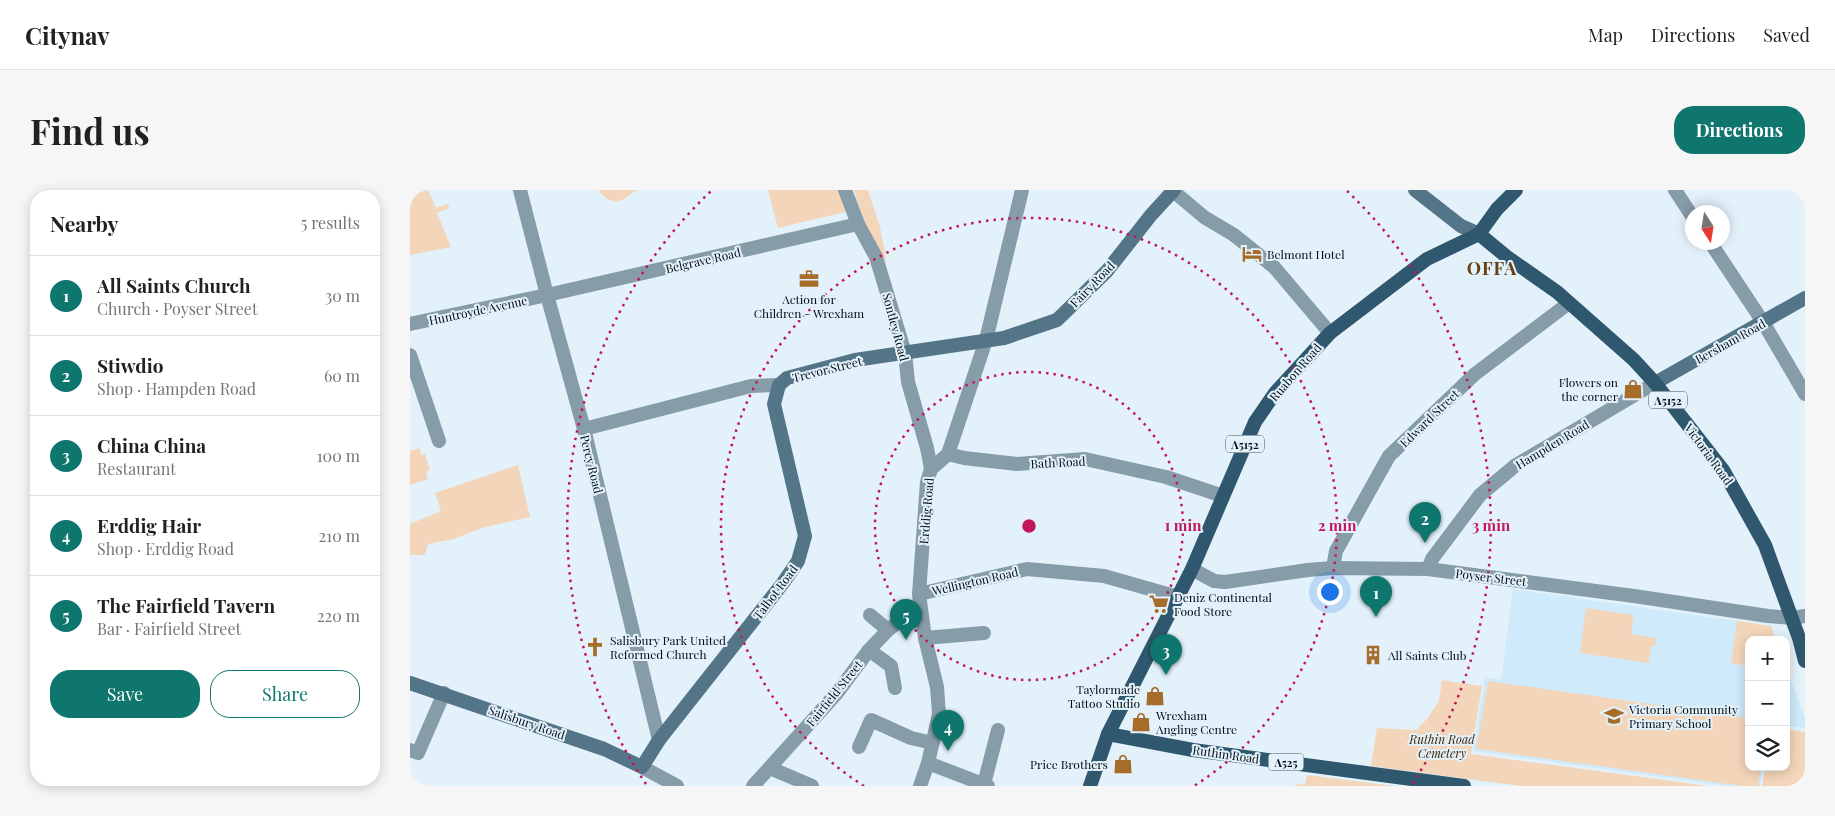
<!DOCTYPE html>
<html lang="en">
<head>
<meta charset="utf-8">
<style>
	body { margin:0; font-family:"Playfair Display",serif; background:#f6f6f6; color:#202124 }
	.controls { position:absolute; right:15px; bottom:15px; display:grid; overflow:hidden; border-radius:10px; box-shadow:0 2px 12px #0003 }
	.controls button { width:45px; height:45px; display:grid; place-items:center; padding:0; border:0; border-bottom:1px solid #e0e0e0; background:#fff; color:#202124; font:25px sans-serif }
	.compass { position:absolute; left:1275px; top:15px; width:45px; height:45px; border-radius:50%; background:#fff; box-shadow:0 2px 12px #0003; rotate:168deg }
	.you { position:absolute; left:919px; top:401px; width:18px; height:18px; margin:-12px; border:4px solid #fff; border-radius:50%; background:#1a73e8; box-shadow:0 0 0 8px #1a73e833 }
	.badge { display:grid; place-items:center; width:32px; height:32px; border-radius:50%; background:#0f766e; color:#fff; font-size:16px; font-weight:700 }
	.pin { position:absolute; translate:-50% -41px; filter:drop-shadow(0 1px 2px #0008) }
	.pin::after { content:''; position:absolute; top:26px; width:18px; height:15px; background:inherit; clip-path:polygon(0 0,100% 0,50% 100%) }
	.list { margin:0; padding:0; list-style:none }
	h2 { display:flex; justify-content:space-between; align-items:center; height:65px; margin:0; padding:0 20px; font-size:21px }
	h2 small { font-size:16px; font-weight:400; color:#757577 }
	.list li { display:grid; grid-template-columns:32px 1fr auto; gap:15px; align-items:center; box-sizing:border-box; height:80px; padding:0 20px; border-top:1px solid #e0e0e0 }
	.list b { display:block; font-size:19px; white-space:nowrap }
	.list p { margin:0; font-size:16px; white-space:nowrap; color:#757577 }
	.list em { font-size:16px; font-style:normal; color:#757577 }
	.actions { display:flex; gap:10px; padding:15px 20px }
	.actions a { flex:1; padding:11px 0; border:1px solid #0f766e; border-radius:20px; text-align:center; font-size:18px; color:#0f766e }
	.actions .main { background:#0f766e; color:#fff }
	.icon { flex:none; width:28px; height:28px; fill:none; stroke:currentColor; stroke-width:2; stroke-linecap:round; stroke-linejoin:round }
	.map { position:relative; flex:none; width:1395px; height:596px; overflow:hidden; border-radius:20px }
	header { display:flex; align-items:center; gap:30px; box-sizing:border-box; height:70px; padding:0 25px; background:#fff; border-bottom:1px solid #e0e0e0 }
	header strong { font-size:24px }
	nav { display:flex; gap:28px; margin-inline-start:auto; font-size:18px }
	.intro { display:flex; align-items:center; justify-content:space-between; box-sizing:border-box; height:120px; padding:0 30px }
	h1 { margin:0; font-size:35px }
	.button { padding:12px 22px; border-radius:20px; background:#0f766e; color:#fff; font-size:18px; font-weight:700 }
	main { display:flex; gap:30px; padding:0 30px }
	aside { flex:1; background:#fff; border-radius:20px; box-shadow:0 2px 12px #0003 }
	.map>svg:first-child { display:block }
	.built { fill:#cfeafa }
	.green { fill:#f3d6ba }
	.lines { fill:none; stroke-linecap:round; stroke-linejoin:round }
	.minor { stroke:#869ca9; stroke-width:14 }
	.secondary { stroke:#547487; stroke-width:14 }
	.primary { stroke:#2f586e; stroke-width:14 }
	.ring { fill:none; stroke:#c2185b; stroke-width:2.5; stroke-dasharray:2.5 5 }
	.labels { text-anchor:middle; dominant-baseline:central; stroke-width:4; stroke-linejoin:round; paint-order:stroke }
	.shield { fill:#e3f1fa; stroke:#465159; stroke-width:1 }
	.shield-label { font-size:11px; font-weight:bold; fill:#020d14 }
	.poi-label { font-size:12px; fill:#020d14; stroke:#e3f1fa; text-anchor:start }
	.street-label { font-size:12px; fill:#020d14; stroke:#e3f1fa }
	.park-label { font-size:12px; font-style:italic; fill:#3e2404; stroke:#e3f1fa }
	.district-label { font-size:18px; font-weight:bold; letter-spacing:1px; fill:#664011; stroke:#e3f1fa }
	.centre { fill:#c2185b; stroke:#e3f1fa; stroke-width:2.5 }
	.ring-label { font-size:15px; text-anchor:middle; font-weight:bold; fill:#c2185b; stroke:#e3f1fa; stroke-width:4; stroke-linejoin:round; paint-order:stroke }
</style>
</head>
<body>
<header>
<strong>Citynav</strong>
<nav><a>Map</a><a>Directions</a><a>Saved</a></nav>
</header>
<div class="intro"><h1>Find us</h1><a class="button">Directions</a></div>
<main>
<aside>
<h2>Nearby<small>5 results</small></h2>
<ul class="list">
<li><span class="badge">1</span><div><b>All Saints Church</b><p>Church · Poyser Street</p></div><em>30 m</em></li>
<li><span class="badge">2</span><div><b>Stiwdio</b><p>Shop · Hampden Road</p></div><em>60 m</em></li>
<li><span class="badge">3</span><div><b>China China</b><p>Restaurant</p></div><em>100 m</em></li>
<li><span class="badge">4</span><div><b>Erddig Hair</b><p>Shop · Erddig Road</p></div><em>210 m</em></li>
<li><span class="badge">5</span><div><b>The Fairfield Tavern</b><p>Bar · Fairfield Street</p></div><em>220 m</em></li>
</ul>
<div class="actions"><a class="main">Save</a><a>Share</a></div>
</aside>
<div class="map">
<svg width="1395" height="596" viewBox="0 0 1395 596">
	<rect width="100%" height="100%" fill="#e3f1fa"/>
	<g class="built">
		<polygon points="1103,399 1361,436 1366,450 1339,450 1339,577 1353,577 1350,596 1317,596 1063,561 1075,487 1091,490"/>
		<polygon points="1376,477 1395,528 1395,538 1376,535"/>
	</g>
	<g class="green">
		<polygon points="0,0 18,0 26,18 38,14 39,18 27,23 41,57 0,65"/>
		<path d="M189 0H229C222 2 215 9 210 11 202 13 192 7 189 0Z"/>
		<polygon points="358,0 431,0 439,21 368,38"/>
		<polygon points="444,0 458,0 470,37 477,74 454,32"/>
		<polygon points="9,258 12,265 15,264 20,280 16,282 18,289 0,295 0,261"/>
		<polygon points="108,275 120,327 72,338 44,349 18,354 15,365 0,365 0,334 31,321 25,303"/>
		<polygon points="1176,418 1224,425 1221,444 1246,448 1245,456 1241,456 1239,473 1170,463"/>
		<polygon points="1327,431 1361,436 1366,450 1339,450 1339,476 1321,473"/>
		<polygon points="1032,490 1072,496 1061,564 1299,596 1111,596 961,576 967,538 1006,540 1017,529 1029,511"/>
		<polygon points="1078,491 1339,528 1339,577 1351,577 1348,596 1333,596 1066,559"/>
		<polygon points="1376,539 1395,542 1395,596 1352,596 1355,577 1376,577"/>
		<polygon points="897,585 984,596 885,596 886,594 895,595"/>
	</g>
	<g class="lines">
		<g class="minor">
			<polyline points="110,0 137,105 174,239 249,550"/>
			<polyline points="435,0 448,34 466,67 495,163 498,192 517,258 521,279"/>
			<polyline points="1265,0 1282,26"/>
			<polyline points="763,1 794,27 824,45 864,77 920,143"/>
			<polyline points="1300,52 1353,132 1395,204"/>
			<polyline points="0,134 137,105 448,34"/>
			<polyline points="0,165 29,251"/>
			<polyline points="174,239 341,196 369,195"/>
			<polyline points="538,264 554,268 607,274 675,269 756,287 813,306"/>
			<polyline points="923,378 926,361 979,266 1065,184 1159,113"/>
			<polyline points="782,379 804,391 815,392 898,380 923,378 1018,379 1224,406 1358,426 1382,428 1395,426"/>
			<polyline points="1018,379 1022,369 1070,305 1106,275 1245,193"/>
			<polyline points="509,404 617,379 694,386 768,407"/>
			<polyline points="460,425 478,440"/>
			<polyline points="515,448 574,443"/>
			<polyline points="459,460 481,476 485,498"/>
			<polyline points="449,557 461,530 501,548 523,553"/>
			<polyline points="0,560 8,563 34,503"/>
			<polyline points="518,573 578,596"/>
			<polyline points="232,577 267,596"/>
			<polyline points="360,578 402,596"/>
			<polyline points="574,594 588,540"/>
			<polyline points="343,596 427,503 459,460 478,440 510,415"/>
			<polyline points="510,596 518,573 529,524 527,497 515,448 509,404 517,292 521,279 538,264 576,150 612,0"/>
		</g>
		<g class="secondary">
			<polyline points="1005,0 1051,36 1069,44"/>
			<polyline points="1245,193 1395,108"/>
			<polyline points="0,493 194,559 232,577 249,550 373,393 388,371 395,346 364,214 369,195 377,188 445,170 594,148 647,130 697,81 741,25 764,0"/>
		</g>
		<g class="primary">
			<polyline points="1069,44 1097,67 1147,102 1224,170 1245,193 1313,280 1355,355 1389,448 1395,471"/>
			<polyline points="698,544 783,560 1054,596"/>
			<polyline points="680,596 698,544 782,379 845,232 865,203 920,143 1017,69 1069,44 1087,19 1106,0"/>
		</g>
	</g>
	<g class="ring">
		<circle cx="619" cy="336" r="154"/>
		<path d="M454 596A308 308 0 1 1 784 596"/>
		<path d="M236 594A462 462 0 0 1 301 1M937 1A462 462 0 0 1 1002 594"/>
	</g>
	<defs>
		<symbol id="hotel-bare" viewBox="-9 -9 18 18"><path d="M-6-4.5h1.5V1H6V5H4.5V3h-9V5H-6ZM-4 0a1.8 1.8 0 1 1 3.6 0ZM.5 0V-2.5h3Q6-2.5 6 0Z" fill="#a56c2a" stroke="#e3f1fa" stroke-width="2.5" paint-order="stroke"/></symbol>
		<symbol id="office-bare" viewBox="-9 -9 18 18"><path d="M-6-3h4V-5.5h4V-3h4V5H-6ZM-1-4.5V-3h2v-1.5ZM-6 0V1H6V0Z" fill="#a56c2a" stroke="#e3f1fa" stroke-width="2.5" paint-order="stroke"/></symbol>
		<symbol id="shop-bare" viewBox="-9 -9 18 18"><path d="M-5-2.5h2.3a2.7 3.5 0 0 1 5.4 0H5L5.5 6h-11ZM-1.5-2.5h3a1.5 2.3 0 0 0-3 0Z" fill="#a56c2a" stroke="#e3f1fa" stroke-width="2.5" paint-order="stroke"/></symbol>
		<symbol id="supermarket-bare" viewBox="-9 -9 18 18"><path d="M-6-5.5h2.5l.6 2H6L4.5 2H-2.5L-4.4-4H-6ZM-1.5 3.2a1.3 1.3 0 1 0 .1 0ZM3 3.2a1.3 1.3 0 1 0 .1 0Z" fill="#a56c2a" stroke="#e3f1fa" stroke-width="2.5" paint-order="stroke"/></symbol>
		<symbol id="church-bare" viewBox="-9 -9 18 18"><path d="M-1.2-6h2.4v3.5h3.3v2.4h-3.3V6h-2.4V-.1h-3.3v-2.4h3.3Z" fill="#a56c2a" stroke="#e3f1fa" stroke-width="2.5" paint-order="stroke"/></symbol>
		<symbol id="building-bare" viewBox="-9 -9 18 18"><path d="M-4-6H4V6H1V3H-1V6H-4ZM-2.5-4.3h1.7v1.8h-1.7ZM.8-4.3h1.7v1.8H.8ZM-2.5-1h1.7V.8h-1.7ZM.8-1h1.7V.8H.8Z" fill="#a56c2a" stroke="#e3f1fa" stroke-width="2.5" paint-order="stroke"/></symbol>
		<symbol id="school-bare" viewBox="-9 -9 18 18"><path d="M0-5L7-2L0 1L-7-2ZM-4 1L0 2.5L4 1V4Q0 6-4 4Z" fill="#a56c2a" stroke="#e3f1fa" stroke-width="2.5" paint-order="stroke"/></symbol>
	</defs>
	<g fill-rule="evenodd">
		<use href="#hotel-bare" x="828" y="50" width="28" height="28"/>
		<use href="#office-bare" x="385" y="75" width="28" height="28"/>
		<use href="#shop-bare" x="1209" y="185" width="28" height="28"/>
		<use href="#supermarket-bare" x="735" y="400" width="28" height="28"/>
		<use href="#church-bare" x="171" y="443" width="28" height="28"/>
		<use href="#building-bare" x="949" y="451" width="28" height="28"/>
		<use href="#shop-bare" x="731" y="492" width="28" height="28"/>
		<use href="#school-bare" x="1190" y="512" width="28" height="28"/>
		<use href="#shop-bare" x="717" y="518" width="28" height="28"/>
		<use href="#shop-bare" x="699" y="560" width="28" height="28"/>
	</g>
	<g class="labels">
		<g class="shield">
			<rect x="1239" y="201.5" width="38" height="17" rx="4"/>
			<rect x="816" y="245.5" width="38" height="17" rx="4"/>
			<rect x="858.5" y="563.5" width="35" height="17" rx="4"/>
		</g>
		<g class="shield-label">
			<text x="1258" y="210">A5152</text>
			<text x="835" y="254">A5152</text>
			<text x="876" y="572">A525</text>
		</g>
		<g class="poi-label">
			<text x="857" y="64">Belmont Hotel</text>
			<text x="399" y="109" text-anchor="middle">Action for<tspan x="399" dy="14">Children - Wrexham</tspan></text>
			<text x="1208" y="192" text-anchor="end">Flowers on<tspan x="1208" dy="14">the corner</tspan></text>
			<text x="764" y="407">Deniz Continental<tspan x="764" dy="14">Food Store</tspan></text>
			<text x="200" y="450">Salisbury Park United<tspan x="200" dy="14">Reformed Church</tspan></text>
			<text x="978" y="465">All Saints Club</text>
			<text x="730" y="499" text-anchor="end">Taylormade<tspan x="730" dy="14">Tattoo Studio</tspan></text>
			<text x="1219" y="519">Victoria Community<tspan x="1219" dy="14">Primary School</tspan></text>
			<text x="746" y="525">Wrexham<tspan x="746" dy="14">Angling Centre</tspan></text>
			<text x="698" y="574" text-anchor="end">Price Brothers</text>
		</g>
		<g class="street-label">
			<text transform="translate(293 70) rotate(-13)">Belgrave Road</text>
			<text transform="translate(682 94) rotate(-46)">Fairy Road</text>
			<text transform="translate(68 120) rotate(-12)">Huntroyde Avenue</text>
			<text transform="translate(486 137) rotate(75)">Sontley Road</text>
			<text transform="translate(1320 151) rotate(-29)">Bersham Road</text>
			<text transform="translate(417 179) rotate(-14)">Trevor Street</text>
			<text transform="translate(885 182) rotate(-49)">Ruabon Road</text>
			<text transform="translate(1019 228) rotate(-44)">Edward Street</text>
			<text transform="translate(1142 254) rotate(-31)">Hampden Road</text>
			<text transform="translate(1299 264) rotate(54)">Victoria Road</text>
			<text transform="translate(648 272) rotate(-3)">Bath Road</text>
			<text transform="translate(182 274) rotate(76)">Percy Road</text>
			<text transform="translate(516 321) rotate(-85)">Erddig Road</text>
			<text transform="translate(1081 387) rotate(7)">Poyser Street</text>
			<text transform="translate(565 391) rotate(-13)">Wellington Road</text>
			<text transform="translate(365 402) rotate(-53)">Talbot Road</text>
			<text transform="translate(424 503) rotate(-51)">Fairfield Street</text>
			<text transform="translate(117 532) rotate(19)">Salisbury Road</text>
			<text transform="translate(816 564) rotate(8)">Ruthin Road</text>
		</g>
		<g class="park-label">
			<text x="1032" y="549">Ruthin Road<tspan x="1032" dy="14">Cemetery</tspan></text>
		</g>
		<g class="district-label">
			<text x="1082" y="78">OFFA</text>
		</g>
	</g>
	<circle cx="619" cy="336" r="8" class="centre"/>
	<g class="ring-label">
		<text x="773" y="341">1 min</text>
		<text x="927" y="341">2 min</text>
		<text x="1081" y="341">3 min</text>
	</g>
</svg>
<div class="controls">
<button>+</button>
<button>−</button>
<button><svg class="icon" aria-label="layers" viewBox="0 0 24 24"><path d="M12 4l9 5-9 5-9-5zM3 14l9 5 9-5"/></svg></button>
</div>
<svg class="compass" viewBox="-18 -18 36 36"><path d="M0-13l5 13h-10z" fill="#e53935"/><path d="M0 13l5-13h-10z" fill="#757577"/></svg>
<div class="you"></div>
<div class="pin badge" style="left:966px;top:427px">1</div>
<div class="pin badge" style="left:1015px;top:353px">2</div>
<div class="pin badge" style="left:756px;top:485px">3</div>
<div class="pin badge" style="left:538px;top:561px">4</div>
<div class="pin badge" style="left:496px;top:450px">5</div>
</div>
</main>
</body>
</html>
